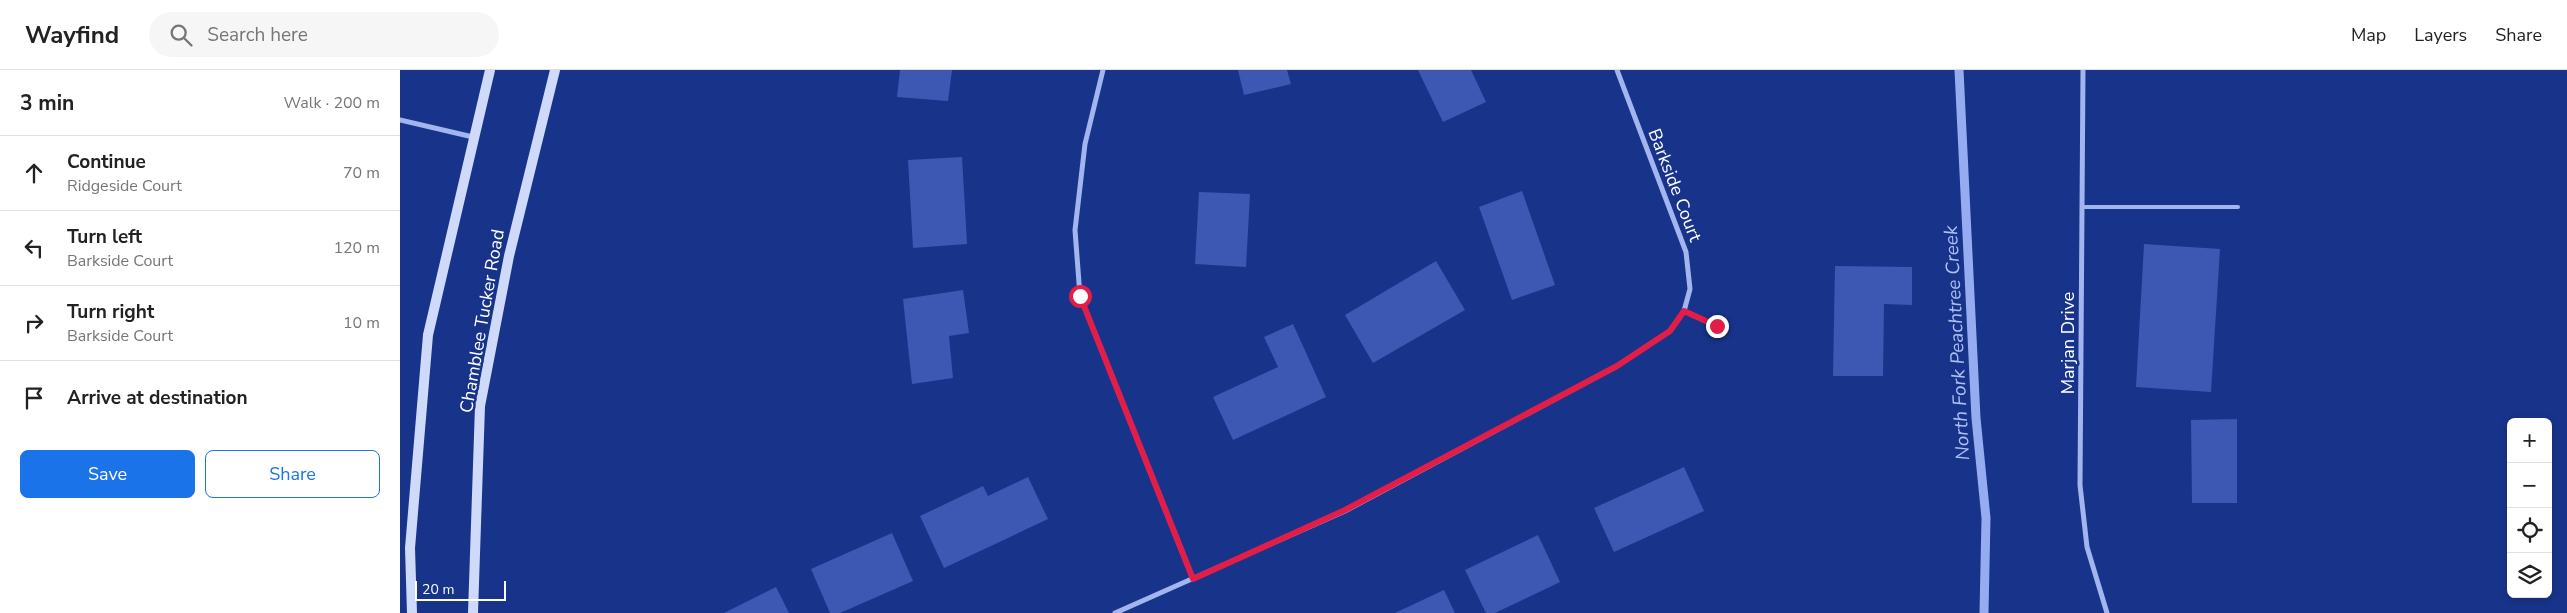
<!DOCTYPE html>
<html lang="en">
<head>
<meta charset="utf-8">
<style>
	body { margin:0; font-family:"Nunito Sans",sans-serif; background:#f6f6f6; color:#222 }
	.controls { position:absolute; right:15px; bottom:15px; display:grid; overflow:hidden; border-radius:8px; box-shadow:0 2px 8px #0003 }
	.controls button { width:45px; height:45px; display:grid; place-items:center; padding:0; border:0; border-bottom:1px solid #e0e0e0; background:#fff; color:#222; font:25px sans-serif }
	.scale { position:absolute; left:15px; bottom:12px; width:91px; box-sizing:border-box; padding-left:5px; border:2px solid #fff; border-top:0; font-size:14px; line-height:18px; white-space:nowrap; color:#fff; -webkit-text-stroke:4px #18338a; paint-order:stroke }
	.stop { position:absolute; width:15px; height:15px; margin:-11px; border:4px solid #e11d48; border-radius:50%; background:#fff }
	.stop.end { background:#e11d48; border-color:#fff; box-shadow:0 1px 5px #0008 }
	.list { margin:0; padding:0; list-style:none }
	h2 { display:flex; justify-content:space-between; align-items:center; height:65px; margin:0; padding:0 20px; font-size:21px }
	h2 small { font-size:16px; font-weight:400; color:#767676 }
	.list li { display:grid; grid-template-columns:32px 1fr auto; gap:15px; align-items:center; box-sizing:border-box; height:75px; padding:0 20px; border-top:1px solid #e0e0e0 }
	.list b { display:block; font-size:19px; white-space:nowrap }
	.list p { margin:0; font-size:16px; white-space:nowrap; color:#767676 }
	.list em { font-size:16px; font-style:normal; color:#767676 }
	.actions { display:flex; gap:10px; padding:15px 20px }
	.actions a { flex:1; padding:11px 0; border:1px solid #1a73e8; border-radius:8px; text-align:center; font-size:18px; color:#1a73e8 }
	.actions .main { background:#1a73e8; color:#fff }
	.icon { flex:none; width:28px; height:28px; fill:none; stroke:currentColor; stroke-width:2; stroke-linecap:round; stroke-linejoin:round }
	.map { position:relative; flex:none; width:2167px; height:543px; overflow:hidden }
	header { display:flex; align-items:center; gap:30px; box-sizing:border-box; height:70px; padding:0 25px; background:#fff; border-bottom:1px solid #e0e0e0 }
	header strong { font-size:24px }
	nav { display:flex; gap:28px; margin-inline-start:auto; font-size:18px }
	.search { width:350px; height:45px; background:#f6f6f6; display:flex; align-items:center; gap:12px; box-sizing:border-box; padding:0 18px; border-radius:28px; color:#767676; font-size:19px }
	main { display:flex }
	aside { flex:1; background:#fff }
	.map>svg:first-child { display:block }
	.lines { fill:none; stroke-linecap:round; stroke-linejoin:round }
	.stream { stroke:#95adf0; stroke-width:9 }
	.building { fill:#3d58b2 }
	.lane { stroke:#a2b5ee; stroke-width:4 }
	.street { stroke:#a2b5ee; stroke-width:5 }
	.secondary { stroke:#cfd9fa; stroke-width:10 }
	.route { stroke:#e11d48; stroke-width:6 }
	.labels { text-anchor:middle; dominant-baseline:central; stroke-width:5; stroke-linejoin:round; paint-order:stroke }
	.street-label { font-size:18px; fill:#fff; stroke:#18338a }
	.water-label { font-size:19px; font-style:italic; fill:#aec0f5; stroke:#18338a }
</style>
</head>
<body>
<header>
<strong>Wayfind</strong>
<div class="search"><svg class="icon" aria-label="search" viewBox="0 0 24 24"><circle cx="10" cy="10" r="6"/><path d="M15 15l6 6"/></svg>Search here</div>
<nav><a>Map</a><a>Layers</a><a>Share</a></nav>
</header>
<main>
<aside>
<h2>3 min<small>Walk · 200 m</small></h2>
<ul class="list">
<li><svg class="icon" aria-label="ahead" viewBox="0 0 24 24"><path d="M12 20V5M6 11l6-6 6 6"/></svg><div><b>Continue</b><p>Ridgeside Court</p></div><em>70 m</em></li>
<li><svg class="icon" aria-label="left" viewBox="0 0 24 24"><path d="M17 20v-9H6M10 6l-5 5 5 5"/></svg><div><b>Turn left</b><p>Barkside Court</p></div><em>120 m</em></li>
<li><svg class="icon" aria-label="right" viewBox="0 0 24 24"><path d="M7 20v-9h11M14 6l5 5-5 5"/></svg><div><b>Turn right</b><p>Barkside Court</p></div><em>10 m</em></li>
<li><svg class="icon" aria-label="arrive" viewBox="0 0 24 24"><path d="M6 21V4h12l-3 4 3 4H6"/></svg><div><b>Arrive at destination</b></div></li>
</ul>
<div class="actions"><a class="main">Save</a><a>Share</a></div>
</aside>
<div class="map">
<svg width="2167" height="543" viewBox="0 0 2167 543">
	<rect width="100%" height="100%" fill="#18338a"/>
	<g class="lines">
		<polyline class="stream" points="1559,0 1576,348 1586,448 1584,543"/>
	</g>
	<g class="building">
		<polygon points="500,0 552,0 548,31 497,27"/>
		<polygon points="838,0 887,0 891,14 844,25"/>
		<polygon points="1018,0 1071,0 1086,32 1043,52"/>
		<polygon points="562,87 567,174 513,178 508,90"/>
		<polygon points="1122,121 1155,215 1112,230 1079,137"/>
		<polygon points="799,122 850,124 846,197 795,194"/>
		<polygon points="1744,174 1820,179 1811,322 1736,317"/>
		<polygon points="1036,191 1065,240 973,293 945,245"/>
		<polygon points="1435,196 1512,197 1512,235 1484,234 1483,306 1433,306"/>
		<polygon points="563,220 569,263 549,266 553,308 512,314 503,229"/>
		<polygon points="893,254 926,327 833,370 813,327 878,297 864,267"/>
		<polygon points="1837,349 1837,433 1792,433 1791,350"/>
		<polygon points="1284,397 1304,441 1214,482 1194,438"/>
		<polygon points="628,407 648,449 544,498 520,446 583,416 588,426"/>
		<polygon points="492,463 513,511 440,543 430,543 411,499"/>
		<polygon points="1138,465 1160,512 1095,543 1086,543 1065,500"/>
		<polygon points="376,517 389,543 324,543"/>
		<polygon points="1044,520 1055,543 995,543"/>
	</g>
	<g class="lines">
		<polyline class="lane" points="1683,137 1838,137"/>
		<g class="street">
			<polyline points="703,0 685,74 675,160 680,226 793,509"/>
			<polyline points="1683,0 1680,415 1687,477 1707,543"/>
			<polyline points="0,50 73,67"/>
			<polyline points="1284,241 1317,256"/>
			<polyline points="715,543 945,441 1217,296 1270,261 1284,241 1290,219 1286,182 1217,0"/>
		</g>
		<g class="secondary">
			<polyline points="12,543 10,478 28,265 90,0"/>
			<polyline points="73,543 80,336 109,186 155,0"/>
		</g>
	</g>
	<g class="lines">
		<polyline class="route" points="680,226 793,509 945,440 1217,296 1270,261 1284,241 1317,256"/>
	</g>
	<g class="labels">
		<g class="street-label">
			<text transform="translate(1275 115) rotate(69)">Barkside Court</text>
			<text transform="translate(82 251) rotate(-80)">Chamblee Tucker Road</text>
			<text transform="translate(1668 273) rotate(-90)">Marjan Drive</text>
		</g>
		<g class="water-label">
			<text transform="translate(1557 273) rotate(-93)">North Fork Peachtree Creek</text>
		</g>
	</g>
</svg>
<div class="controls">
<button>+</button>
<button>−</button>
<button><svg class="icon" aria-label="locate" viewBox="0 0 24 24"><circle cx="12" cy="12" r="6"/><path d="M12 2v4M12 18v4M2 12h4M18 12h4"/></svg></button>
<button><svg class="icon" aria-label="layers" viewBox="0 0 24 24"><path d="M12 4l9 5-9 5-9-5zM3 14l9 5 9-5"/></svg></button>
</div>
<div class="scale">20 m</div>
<div class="stop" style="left:680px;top:226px"></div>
<div class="stop end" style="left:1317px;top:256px"></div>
</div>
</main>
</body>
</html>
